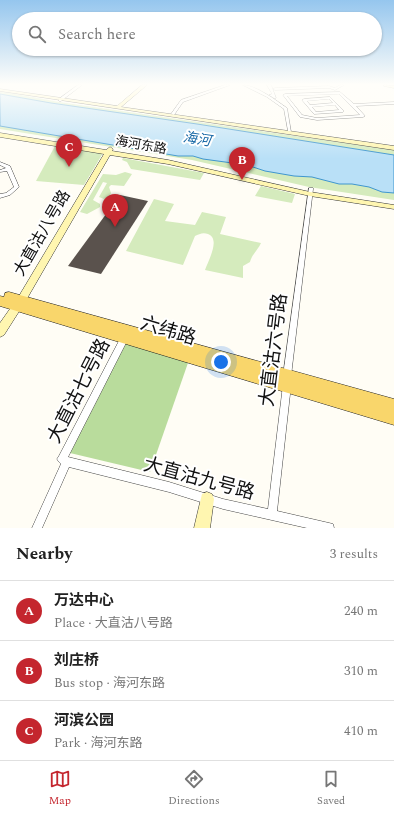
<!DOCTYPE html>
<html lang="en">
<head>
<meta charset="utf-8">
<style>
	body { margin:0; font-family:Spectral,"Noto Sans SC",serif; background:#f2f2f2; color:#222 }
	.you { position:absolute; left:221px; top:362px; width:14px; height:14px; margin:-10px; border:3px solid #fff; border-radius:50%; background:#1a73e8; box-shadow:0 0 0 6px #1a73e833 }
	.badge { display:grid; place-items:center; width:26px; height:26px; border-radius:50%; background:#c4262e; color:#fff; font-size:13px; font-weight:700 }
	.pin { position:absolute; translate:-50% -33px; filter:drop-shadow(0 1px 2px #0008) }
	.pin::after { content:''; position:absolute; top:21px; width:14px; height:12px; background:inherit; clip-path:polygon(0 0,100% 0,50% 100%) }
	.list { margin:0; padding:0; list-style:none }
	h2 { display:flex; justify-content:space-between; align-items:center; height:52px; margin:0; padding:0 16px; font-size:17px }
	h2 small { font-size:13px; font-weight:400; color:#767676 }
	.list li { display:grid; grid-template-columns:26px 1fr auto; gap:12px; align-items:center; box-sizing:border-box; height:60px; padding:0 16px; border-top:1px solid #e0e0e0 }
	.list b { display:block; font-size:15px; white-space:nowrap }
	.list p { margin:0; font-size:13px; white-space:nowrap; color:#767676 }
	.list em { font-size:13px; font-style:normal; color:#767676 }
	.icon { flex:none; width:22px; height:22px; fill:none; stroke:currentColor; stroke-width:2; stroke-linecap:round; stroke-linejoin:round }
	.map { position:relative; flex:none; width:394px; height:528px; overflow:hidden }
	.search { position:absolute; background:#fff; box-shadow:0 1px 3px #0004; left:12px; right:12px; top:12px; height:44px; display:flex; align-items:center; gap:10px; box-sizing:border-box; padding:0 14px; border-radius:22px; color:#767676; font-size:15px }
	.sheet { height:232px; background:#fff }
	nav { display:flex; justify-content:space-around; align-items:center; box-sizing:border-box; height:56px; border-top:1px solid #e0e0e0; background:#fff; font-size:11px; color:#767676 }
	nav a { display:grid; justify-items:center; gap:2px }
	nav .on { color:#c4262e }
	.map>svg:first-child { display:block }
	.green { fill:#d5ebbd }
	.forest { fill:#b9dc9c }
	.water { fill:#b9e0f7; stroke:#3f96cf }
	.building { fill:#5a524d }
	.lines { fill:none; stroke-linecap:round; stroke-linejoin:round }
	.street-casing { stroke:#444; stroke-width:1 }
	.secondary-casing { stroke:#333; stroke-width:1 }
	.primary-casing { stroke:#222; stroke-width:1 }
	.street { fill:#fff; fill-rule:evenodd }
	.secondary { fill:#fff6b0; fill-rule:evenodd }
	.primary { fill:#f9d66b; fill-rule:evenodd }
	.labels { text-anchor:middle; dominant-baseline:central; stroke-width:4; stroke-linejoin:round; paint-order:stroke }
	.far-street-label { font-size:13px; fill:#111; stroke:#fff }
	.far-water-label { font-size:14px; font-style:italic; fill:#1768a6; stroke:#fff }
	.street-label { font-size:16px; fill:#111; stroke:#fff }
	.near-street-label { font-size:19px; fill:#111; stroke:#fff }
</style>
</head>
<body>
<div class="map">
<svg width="394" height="528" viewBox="0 0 394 528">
	<rect width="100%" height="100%" fill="#fffdf5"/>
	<g class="green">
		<polygon points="0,91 59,102 394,150 394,200 309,187 192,160 0,129"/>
		<polygon points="55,146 103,153 84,185 36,181"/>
		<polygon points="123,158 204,173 200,180 131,169 127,162 122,160"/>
		<polygon points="125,172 132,174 124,186 111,185 109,187 111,193 109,197 104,199 99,197 107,183 103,182 93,200 100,204 100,207 87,214 80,212 103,174 116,175"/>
		<polygon points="261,186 295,194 292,203 255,196"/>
		<path d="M154 199 174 204 165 221 195 225 202 212 226 217 220 234 261 243C258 250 252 254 250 262L243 266V278L205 270C208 261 221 239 208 234 203 232 199 234 195 236L183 265 126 251Z"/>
	</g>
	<polygon class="forest" points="126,343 189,360 150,472 70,453"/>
	<polygon class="water" points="0,94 51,103 197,124 394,155 394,193 382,192 369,187 352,184 339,184 312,177 294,176 265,171 247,165 203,159 193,156 178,156 0,126"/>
	<polygon class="building" points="120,195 148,201 101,274 68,266"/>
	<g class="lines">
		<defs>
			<g id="street">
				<polygon points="78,85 82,85 61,101 59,101 59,99"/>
				<polygon points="225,85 230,85 183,102 174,115 171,114 181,100"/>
				<path d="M243 85C256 85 277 101 287 108L291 132 288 131 284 109 267 97Z"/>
				<polygon points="267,85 271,85 276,98 274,98 269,95 272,94"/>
				<polygon points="340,85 344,85 335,90 329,88 275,90 273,89 275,88 329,86 335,88"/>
				<path d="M340 92 354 104 394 102V104L356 106 365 116 363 117 317 120 300 117 283 95 285 94ZM339 94 360 115 317 118 302 115 287 96Z"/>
				<path d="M330 97 343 110V112L314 114 302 100 304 99ZM329 99 333 103 310 105 307 101ZM335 105 339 110 316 112 312 107Z"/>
				<polygon points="0,162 10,166 19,187 10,195 0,198 0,194 6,193 14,187 7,171 0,172 0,170 6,168 0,165"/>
				<polygon points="309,188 313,188 313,189 291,376 290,379 287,380 284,379 283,376"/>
				<polygon points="125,334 128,335 129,337 128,339 68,457 169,482 223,499 268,509 283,385 284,382 287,381 290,382 291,385 277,511 329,523 333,524 334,528 307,528 223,509 169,492 69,467 42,528 32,528 61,464 59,462 57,459 59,456 122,335"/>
			</g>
			<g id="secondary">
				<polygon points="142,85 147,85 121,107 394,146 394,150 0,91 0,89 117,106"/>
				<polygon points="384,85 394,86 394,88 384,86"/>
				<polygon points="0,133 106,150 110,147 113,149 112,151 168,160 310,192 394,205 394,209 310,196 168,164 110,155 25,302 4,335 0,337 0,323 19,296 104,154 0,137"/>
				<polygon points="207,492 212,494 214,499 210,528 194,528 202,494"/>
			</g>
			<polygon id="primary" points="9,292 394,399 394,425 0,306 0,296 4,297 5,293"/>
		</defs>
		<use href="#street" class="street-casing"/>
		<use href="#secondary" class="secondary-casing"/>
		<use href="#primary" class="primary-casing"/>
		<use href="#street" class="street"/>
		<use href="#secondary" class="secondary"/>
		<use href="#primary" class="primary"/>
	</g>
	<linearGradient id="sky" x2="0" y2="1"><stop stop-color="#95c6ee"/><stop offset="0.53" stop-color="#fffefa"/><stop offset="1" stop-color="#fffefa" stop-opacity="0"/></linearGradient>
	<rect width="394" height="159" fill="url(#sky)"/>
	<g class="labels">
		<g class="far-street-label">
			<text transform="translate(141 145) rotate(10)">海河东路</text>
		</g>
		<g class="far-water-label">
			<text transform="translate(197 139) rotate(9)">海河</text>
		</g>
		<g class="street-label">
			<text transform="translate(42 233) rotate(-60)">大直沽八号路</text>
		</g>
		<g class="near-street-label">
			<text transform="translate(168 331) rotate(17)">六纬路</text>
			<text transform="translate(274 350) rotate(-83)">大直沽六号路</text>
			<text transform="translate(79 391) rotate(-63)">大直沽七号路</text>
			<text transform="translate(199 479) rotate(15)">大直沽九号路</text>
		</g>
	</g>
</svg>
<div class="you"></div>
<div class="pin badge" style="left:115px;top:227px">A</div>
<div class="pin badge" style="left:242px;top:180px">B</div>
<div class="pin badge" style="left:69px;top:167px">C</div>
<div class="search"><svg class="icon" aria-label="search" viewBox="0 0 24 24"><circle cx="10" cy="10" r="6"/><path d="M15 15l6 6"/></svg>Search here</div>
</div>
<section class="sheet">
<h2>Nearby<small>3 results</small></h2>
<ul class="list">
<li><span class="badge">A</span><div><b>万达中心</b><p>Place · 大直沽八号路</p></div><em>240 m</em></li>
<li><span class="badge">B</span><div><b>刘庄桥</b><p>Bus stop · 海河东路</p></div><em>310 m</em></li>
<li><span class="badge">C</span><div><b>河滨公园</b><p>Park · 海河东路</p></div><em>410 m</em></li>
</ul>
</section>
<nav>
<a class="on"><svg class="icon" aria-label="map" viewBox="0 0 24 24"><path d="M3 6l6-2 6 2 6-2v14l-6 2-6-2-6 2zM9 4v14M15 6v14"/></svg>Map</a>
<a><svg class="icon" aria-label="directions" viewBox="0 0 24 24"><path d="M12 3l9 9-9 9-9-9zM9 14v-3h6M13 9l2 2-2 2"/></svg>Directions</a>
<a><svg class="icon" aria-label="saved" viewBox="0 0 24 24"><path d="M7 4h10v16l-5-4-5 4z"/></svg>Saved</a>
</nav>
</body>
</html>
